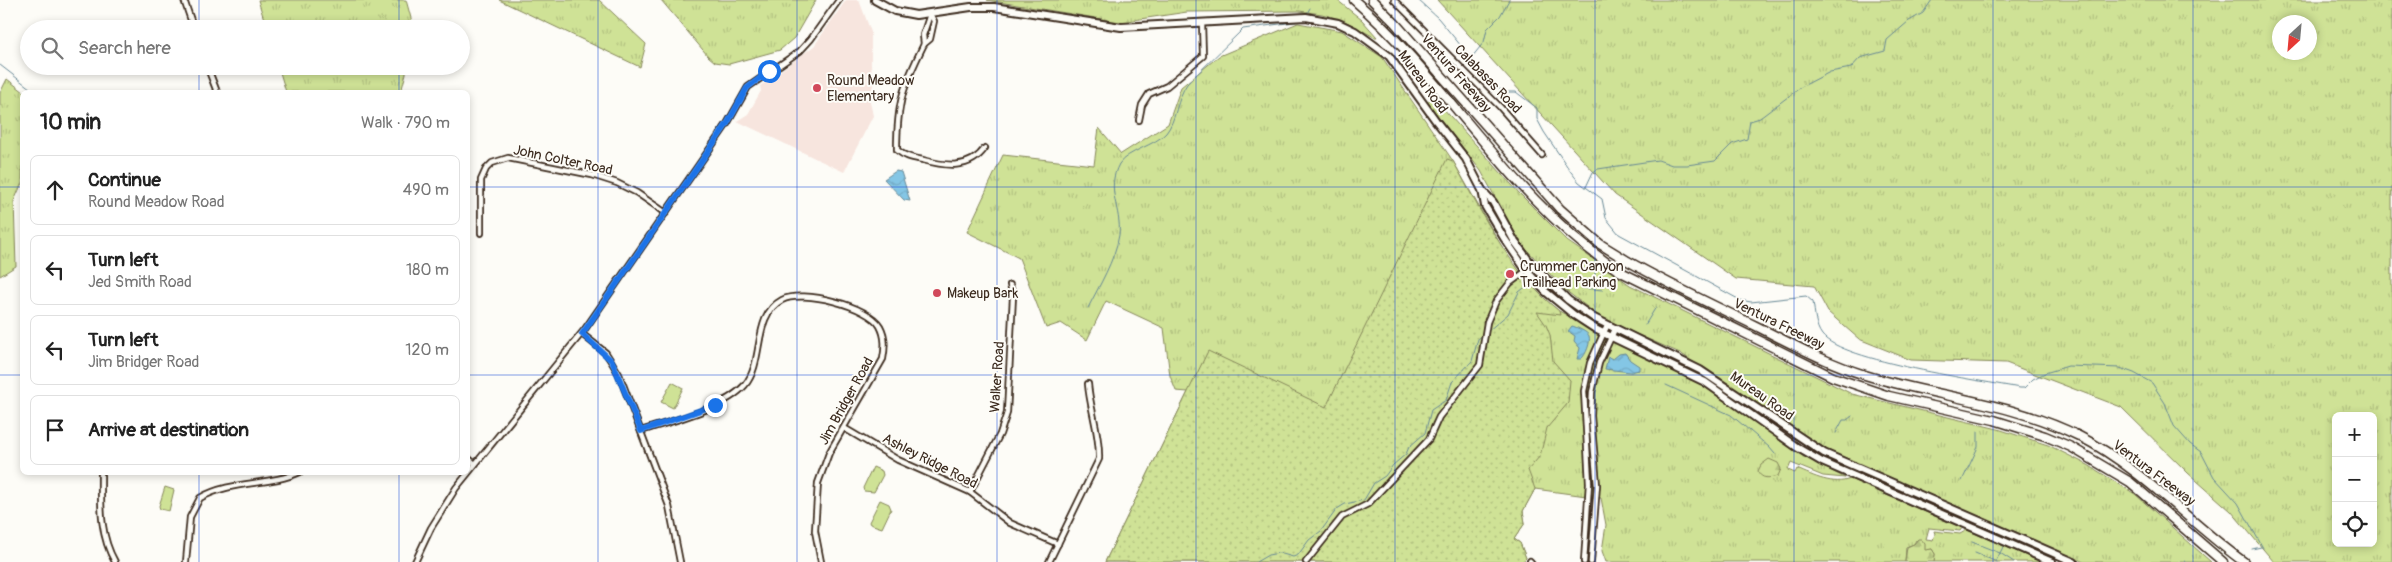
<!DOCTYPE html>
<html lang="en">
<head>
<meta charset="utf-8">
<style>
	body { margin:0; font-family:Pangolin,sans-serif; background:#f2f2f2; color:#222 }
	.controls { position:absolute; right:15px; bottom:15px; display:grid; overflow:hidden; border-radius:8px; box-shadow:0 2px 8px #0003 }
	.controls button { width:45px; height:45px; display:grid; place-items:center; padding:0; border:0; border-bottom:1px solid #e0e0e0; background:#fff; color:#222; font:25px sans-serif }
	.compass { position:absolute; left:2272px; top:15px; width:45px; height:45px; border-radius:50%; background:#fff; box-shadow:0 2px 8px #0003; rotate:206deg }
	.stop { position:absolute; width:15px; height:15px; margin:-11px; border:4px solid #1a73e8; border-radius:50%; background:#fff }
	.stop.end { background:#1a73e8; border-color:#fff; box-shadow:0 1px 5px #0008 }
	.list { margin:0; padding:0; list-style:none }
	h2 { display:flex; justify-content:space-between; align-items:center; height:65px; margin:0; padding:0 20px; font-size:21px }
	h2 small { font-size:16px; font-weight:400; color:#767676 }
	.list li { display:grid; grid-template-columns:32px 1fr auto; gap:15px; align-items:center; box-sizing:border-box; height:70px; margin:0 10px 10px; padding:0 10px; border:1px solid #e0e0e0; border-radius:8px }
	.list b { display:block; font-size:19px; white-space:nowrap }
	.list p { margin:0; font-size:16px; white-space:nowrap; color:#767676 }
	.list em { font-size:16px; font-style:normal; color:#767676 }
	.icon { flex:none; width:28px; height:28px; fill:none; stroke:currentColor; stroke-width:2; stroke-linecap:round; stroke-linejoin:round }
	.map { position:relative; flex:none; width:2392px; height:562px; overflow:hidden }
	.search { position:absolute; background:#fff; box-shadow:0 2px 8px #0003; left:20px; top:20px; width:450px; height:55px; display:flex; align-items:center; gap:12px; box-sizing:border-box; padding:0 18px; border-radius:28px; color:#767676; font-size:19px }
	.panel { position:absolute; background:#fff; box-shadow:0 2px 8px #0003; left:20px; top:90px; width:450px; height:385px; border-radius:8px }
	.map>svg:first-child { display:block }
	.built { fill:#f7e5de }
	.grass { fill:url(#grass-tufts); stroke:#85865a; fill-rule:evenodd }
	.forest { fill:url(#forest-firs); stroke:#85865a }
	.park { fill:url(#park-dots); stroke:#85865a }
	.pitch { fill:#cfe296; stroke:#85865a }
	.water { fill:url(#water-waves); stroke:#678895 }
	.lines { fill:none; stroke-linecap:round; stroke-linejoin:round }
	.stream { stroke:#678895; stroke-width:1 }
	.street-casing { stroke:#3b2a1e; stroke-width:8 }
	.secondary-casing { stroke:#3b2a1e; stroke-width:10 }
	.highway-casing { stroke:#3b2a1e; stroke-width:11 }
	.street { stroke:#fdfcf7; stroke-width:4.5 }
	.secondary { stroke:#fdfcf7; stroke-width:6 }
	.highway { stroke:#fdfcf7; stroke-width:8 }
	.route { stroke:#1a73e8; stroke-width:6 }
	.grid { fill:none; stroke:#1d4ed8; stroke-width:1; stroke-opacity:0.55 }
	.poi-dot { fill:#d1495b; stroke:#fdfcf7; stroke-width:2 }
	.labels { text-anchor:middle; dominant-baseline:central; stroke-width:4; stroke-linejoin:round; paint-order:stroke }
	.street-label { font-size:14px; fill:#3b2a1e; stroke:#fdfcf7 }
	.poi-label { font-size:14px; fill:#3b2a1e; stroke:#fdfcf7; text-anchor:start }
</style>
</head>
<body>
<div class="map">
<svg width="2392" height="562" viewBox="0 0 2392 562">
	<defs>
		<pattern id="grass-tufts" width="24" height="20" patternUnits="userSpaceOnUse" patternTransform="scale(1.25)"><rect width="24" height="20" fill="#cfe296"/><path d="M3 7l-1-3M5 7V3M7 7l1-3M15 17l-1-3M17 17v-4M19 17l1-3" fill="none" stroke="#b3c281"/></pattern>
		<pattern id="forest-firs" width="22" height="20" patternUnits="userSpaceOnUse" patternTransform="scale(1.25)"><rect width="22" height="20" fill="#cfe296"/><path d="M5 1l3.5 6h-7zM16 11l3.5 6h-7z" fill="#b3c281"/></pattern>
		<pattern id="park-dots" width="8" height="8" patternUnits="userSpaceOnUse" patternTransform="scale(1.25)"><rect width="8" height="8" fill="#cfe296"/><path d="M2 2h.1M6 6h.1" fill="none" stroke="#b3c281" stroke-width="1.8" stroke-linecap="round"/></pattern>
		<pattern id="water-waves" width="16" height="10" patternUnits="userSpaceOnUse" patternTransform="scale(1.25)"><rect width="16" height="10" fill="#84c6e5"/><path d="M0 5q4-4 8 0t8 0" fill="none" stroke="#73aac4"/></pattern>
	</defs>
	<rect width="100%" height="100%" fill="#fdfcf7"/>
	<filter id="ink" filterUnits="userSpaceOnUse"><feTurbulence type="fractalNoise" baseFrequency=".02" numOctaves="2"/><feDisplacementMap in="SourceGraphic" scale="10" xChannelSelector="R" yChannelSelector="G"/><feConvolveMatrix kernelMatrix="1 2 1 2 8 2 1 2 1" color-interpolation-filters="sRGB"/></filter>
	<g filter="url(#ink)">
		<polygon class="built" points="846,0 859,0 871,32 871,65 873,83 872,93 869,96 873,116 844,172 737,121 748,114 761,91 760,86 814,46"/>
		<g class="grass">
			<polygon points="258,0 406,0 414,29 267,29"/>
			<polygon points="499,0 599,0 646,44 640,67"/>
			<polygon points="661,0 816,0 794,38 780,50 729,64 715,62 708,56"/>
			<polygon points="987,0 1337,0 1362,20 1377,37 1374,37 1343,20 1322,14 1299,11 1187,12 1120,22"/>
			<path d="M1437 0H2392V562H2274L2231 511 2188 473 2121 407 2006 363 1911 360 1859 339 1828 312 1814 286 1736 279 1615 195ZM2280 22H2310V52H2280ZM2336 416H2373V543H2336Z"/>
			<path d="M1298 23 1342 31 1382 57 1453 161 1507 256 1524 277 1547 301 1559 311 1702 385 1803 456 1845 478 1823 476 1791 463 1788 470 1795 473 1797 469C1813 476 1834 486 1850 479L1962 528 1960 531 1929 528 1926 539 1933 540 1935 534 1934 531 1960 534 1967 530 2041 562H1934L1935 554 1932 549 1925 551 1916 540 1914 544 1906 547 1905 562H1606L1602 551 1606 525 1601 498 1535 489 1523 511 1525 523 1514 539 1520 543 1526 558 1522 562H1105L1188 392 1176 391 1170 376 1164 328 1106 301 1087 340 1061 323 1046 328 1019 258 967 232 1003 155 1094 165 1099 128 1121 154 1168 124 1181 87 1219 56Z"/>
			<polygon points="278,66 408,66 401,92 286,92"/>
			<polygon points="7,79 24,92 22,183 14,201 16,266 0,276 0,93"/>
			<polygon points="1433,97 1520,194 1567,241 1630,285 1852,394 1998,429 2048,445 2088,465 2135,494 2211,562 2084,562 1822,448 1680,353 1604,320 1565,290 1526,249 1513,230 1481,171 1427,102"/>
		</g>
		<g class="forest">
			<path d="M1769 459 1778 463 1781 469 1778 476C1770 478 1761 480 1758 471L1761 465Z"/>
			<polygon points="1921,539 1925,544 1925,550 1932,549 1935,554 1934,562 1905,562 1907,547 1914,544 1918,539"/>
		</g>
		<path class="park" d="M1447 159 1453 161C1483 215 1510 272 1559 311L1560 315 1537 312 1546 325 1550 335 1553 361 1570 380 1568 403 1547 428 1540 456 1528 470 1535 489 1523 511 1525 523 1514 539 1520 543 1526 558 1522 562H1105L1208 351 1326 407Z"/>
		<g class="pitch">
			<polygon points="672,382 683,388 673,408 661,402"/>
			<polygon points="873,467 882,471 883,475 874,492 864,491 863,488"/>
			<polygon points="165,487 174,490 169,511 160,509 159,506"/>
			<polygon points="880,500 889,504 891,509 882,528 870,524 869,522"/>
		</g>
		<g class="water">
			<polygon points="896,171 901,172 910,201 904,200 884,179"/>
			<path d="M1572 326C1576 327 1588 332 1589 336 1591 342 1586 355 1581 359H1577L1580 348 1574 341 1575 336 1568 331Z"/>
			<polygon points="1625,353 1630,360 1639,366 1639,370 1631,372 1605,369 1608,357 1613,359 1619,354"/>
		</g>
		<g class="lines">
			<g class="stream">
				<path d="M1418 0 1438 18 1495 87 1506 92H1516L1537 108V119L1544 132 1571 172 1579 182 1602 199 1606 218 1619 234 1740 300 1751 302 1806 296 1813 302C1815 313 1815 326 1822 335 1842 361 1983 381 2020 388H2024L2033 379 2045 373 2068 366 2120 368 2134 373 2152 383 2165 403 2174 426 2190 444 2201 452 2214 477 2238 503 2263 548"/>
				<polyline points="1306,15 1310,8"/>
				<polyline points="1472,57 1484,42 1487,29 1500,16 1509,0"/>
				<polyline points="0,65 35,92"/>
				<polyline points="1586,187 1593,172 1598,169 1658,160 1672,165 1687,165 1715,161 1732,144 1747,139 1750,121 1760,118 1801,87 1830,72 1851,68 1860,58 1885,51 1887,40 1909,21 1923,13 1932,0"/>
				<polyline points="1582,288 1603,290"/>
				<path d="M1088 308C1099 286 1115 260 1119 235 1122 209 1105 190 1119 164 1127 151 1156 145 1166 133 1176 121 1177 98 1187 84L1243 29 1302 21"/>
				<polyline points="1645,325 1656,307"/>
				<polyline points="1488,331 1508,314 1519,292 1528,285"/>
				<polyline points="1666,385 1731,415 1769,447 1775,454"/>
				<polyline points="1836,433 1843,420 1847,420 1852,416"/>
				<polyline points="1962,481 1978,447 1978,432"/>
				<polyline points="1972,542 2000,553 2014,562"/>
				<polyline points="2252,549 2261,547"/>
				<polyline points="1975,553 1997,562"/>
				<polyline points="1996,561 2003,547"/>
				<polyline points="2185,561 2186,562"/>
				<polyline points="1256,562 1268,555 1279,553 1293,557 1298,555 1309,540 1321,531 1337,509 1345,504 1364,500 1374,483 1385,476 1393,465 1406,454 1409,447 1425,433 1431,410 1446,400 1452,382 1472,361 1478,339 1483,335"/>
			</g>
			<defs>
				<g id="street">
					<polyline points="184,0 194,29"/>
					<polyline points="1394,0 1500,107 1542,155"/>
					<path d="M930 14 934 21 930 39 924 44C903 87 897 101 897 150 905 157 913 158 923 160 945 166 970 170 985 148"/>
					<polyline points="924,44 923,35 930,14"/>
					<polyline points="207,66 217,92"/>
					<polyline points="1139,120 1142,105 1149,94 1167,86 1203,56 1202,23"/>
					<polyline points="481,233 481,180 486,169 492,163 508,158 592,175 617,183 637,193 666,213"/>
					<polyline points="582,334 606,353 619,374 669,506 680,562"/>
					<polyline points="844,428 898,460 970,492 1010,523 1058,544"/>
					<path d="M641 431C671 421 724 409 745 385 765 361 752 316 782 300 802 289 869 306 880 326 886 337 885 348 883 359L829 453 818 483 815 531 821 562"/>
					<polyline points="468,458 475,464"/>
					<path d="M101 472C101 504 99 534 115 562"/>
					<polyline points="970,492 1000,434 1007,413 1013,296 1010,285"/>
					<polyline points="1530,561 1531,562"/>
					<path d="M186 562 190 517 200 498C231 480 269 486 300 472"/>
					<polyline points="415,562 431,528 456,488 585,329 727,124 748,87 800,51 811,39 839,0"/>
					<path d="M1049 562 1099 459C1100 433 1090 409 1088 384"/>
					<polyline points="1306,562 1342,517 1368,504 1429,439 1439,417 1480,365 1487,322 1496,301 1510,283 1533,266"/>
					<polyline points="1584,562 1589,483 1584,391 1590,363 1607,326"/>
					<polyline points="1591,562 1597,485 1591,416 1592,392 1599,363 1615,329"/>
				</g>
				<g id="secondary">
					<polyline points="875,0 895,11 916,15 971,7 994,7 1121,27 1306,17 1338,23 1355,31 1389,56 1436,121 1466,159 1482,190 1485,206 1504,238 1526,270 1546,292 1574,315 1597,330 1705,382 1798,448 1822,462 2052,562"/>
					<polyline points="1483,191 1493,202 1515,242 1533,266 1568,300 1594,318 1700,370 1824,453 2074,562"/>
				</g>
				<g id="highway">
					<path d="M1354 0C1450 83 1511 200 1619 271L1833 377 1889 396 1994 420 2045 436 2071 447 2130 482 2223 562"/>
					<path d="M1372 0 1395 23 1560 209 1600 244 1626 260C1668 284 1711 304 1754 325 1790 343 1826 363 1865 375 1936 397 2011 402 2079 436 2142 468 2187 521 2244 562"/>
				</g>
			</defs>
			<use href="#street" class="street-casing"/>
			<use href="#secondary" class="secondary-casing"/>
			<use href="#highway" class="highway-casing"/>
			<use href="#street" class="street"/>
			<use href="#secondary" class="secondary"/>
			<use href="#highway" class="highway"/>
		</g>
	</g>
	<g class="lines" filter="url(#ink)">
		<polyline class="route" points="715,405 641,431 612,361 582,334 727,124 747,88 769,71"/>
	</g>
	<path class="grid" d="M199 0V29M399 0V29M598 0V562M797 0V562M997 0V562M1196 0V562M1395 0V562M1595 0V562M1794 0V562M1993 0V562M2193 0V562M199 66V92M399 66V92M0 187H22M468 187H2392M0 375H22M468 375H2392M199 472V562M399 472V562"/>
	<g class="poi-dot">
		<circle cx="817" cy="88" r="5"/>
		<circle cx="1510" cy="274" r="5"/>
		<circle cx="937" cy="293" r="5"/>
	</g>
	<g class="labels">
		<g class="street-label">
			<text transform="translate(1456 73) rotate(49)">Ventura Freeway</text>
			<text transform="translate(1488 79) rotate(46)">Calabasas Road</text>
			<text transform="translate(1423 82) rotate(54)">Mureau Road</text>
			<text transform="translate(563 160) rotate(12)">John Colter Road</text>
			<text transform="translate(1779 324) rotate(26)">Ventura Freeway</text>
			<text transform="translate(997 377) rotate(-86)">Walker Road</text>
			<text transform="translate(1762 396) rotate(35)">Mureau Road</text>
			<text transform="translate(846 401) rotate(-61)">Jim Bridger Road</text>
			<text transform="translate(930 461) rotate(27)">Ashley Ridge Road</text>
			<text transform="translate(2154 473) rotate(37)">Ventura Freeway</text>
		</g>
		<g class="poi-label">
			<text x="827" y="80">Round Meadow<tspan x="827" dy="16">Elementary</tspan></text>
			<text x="1520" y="266">Crummer Canyon<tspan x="1520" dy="16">Trailhead Parking</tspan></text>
			<text x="947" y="293">Makeup Bark</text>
		</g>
	</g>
</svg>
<div class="controls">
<button>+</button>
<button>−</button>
<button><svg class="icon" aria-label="locate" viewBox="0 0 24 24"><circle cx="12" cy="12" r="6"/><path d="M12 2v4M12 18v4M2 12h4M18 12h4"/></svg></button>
</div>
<svg class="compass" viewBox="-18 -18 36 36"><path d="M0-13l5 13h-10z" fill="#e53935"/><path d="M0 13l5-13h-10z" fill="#767676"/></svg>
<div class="stop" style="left:769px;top:71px"></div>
<div class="stop end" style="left:715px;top:405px"></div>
<div class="search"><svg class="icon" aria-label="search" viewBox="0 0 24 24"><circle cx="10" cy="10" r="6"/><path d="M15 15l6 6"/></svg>Search here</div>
<section class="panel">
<h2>10 min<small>Walk · 790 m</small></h2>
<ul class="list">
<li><svg class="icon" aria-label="ahead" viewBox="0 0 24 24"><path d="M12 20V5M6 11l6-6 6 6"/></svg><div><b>Continue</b><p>Round Meadow Road</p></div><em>490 m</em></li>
<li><svg class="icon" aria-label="left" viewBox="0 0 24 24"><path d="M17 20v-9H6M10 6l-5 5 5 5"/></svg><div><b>Turn left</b><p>Jed Smith Road</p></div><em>180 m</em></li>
<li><svg class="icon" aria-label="left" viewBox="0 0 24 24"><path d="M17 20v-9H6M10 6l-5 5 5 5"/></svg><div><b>Turn left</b><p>Jim Bridger Road</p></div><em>120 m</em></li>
<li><svg class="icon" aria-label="arrive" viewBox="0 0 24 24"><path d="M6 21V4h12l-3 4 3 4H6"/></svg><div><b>Arrive at destination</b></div></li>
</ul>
</section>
</div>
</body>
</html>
